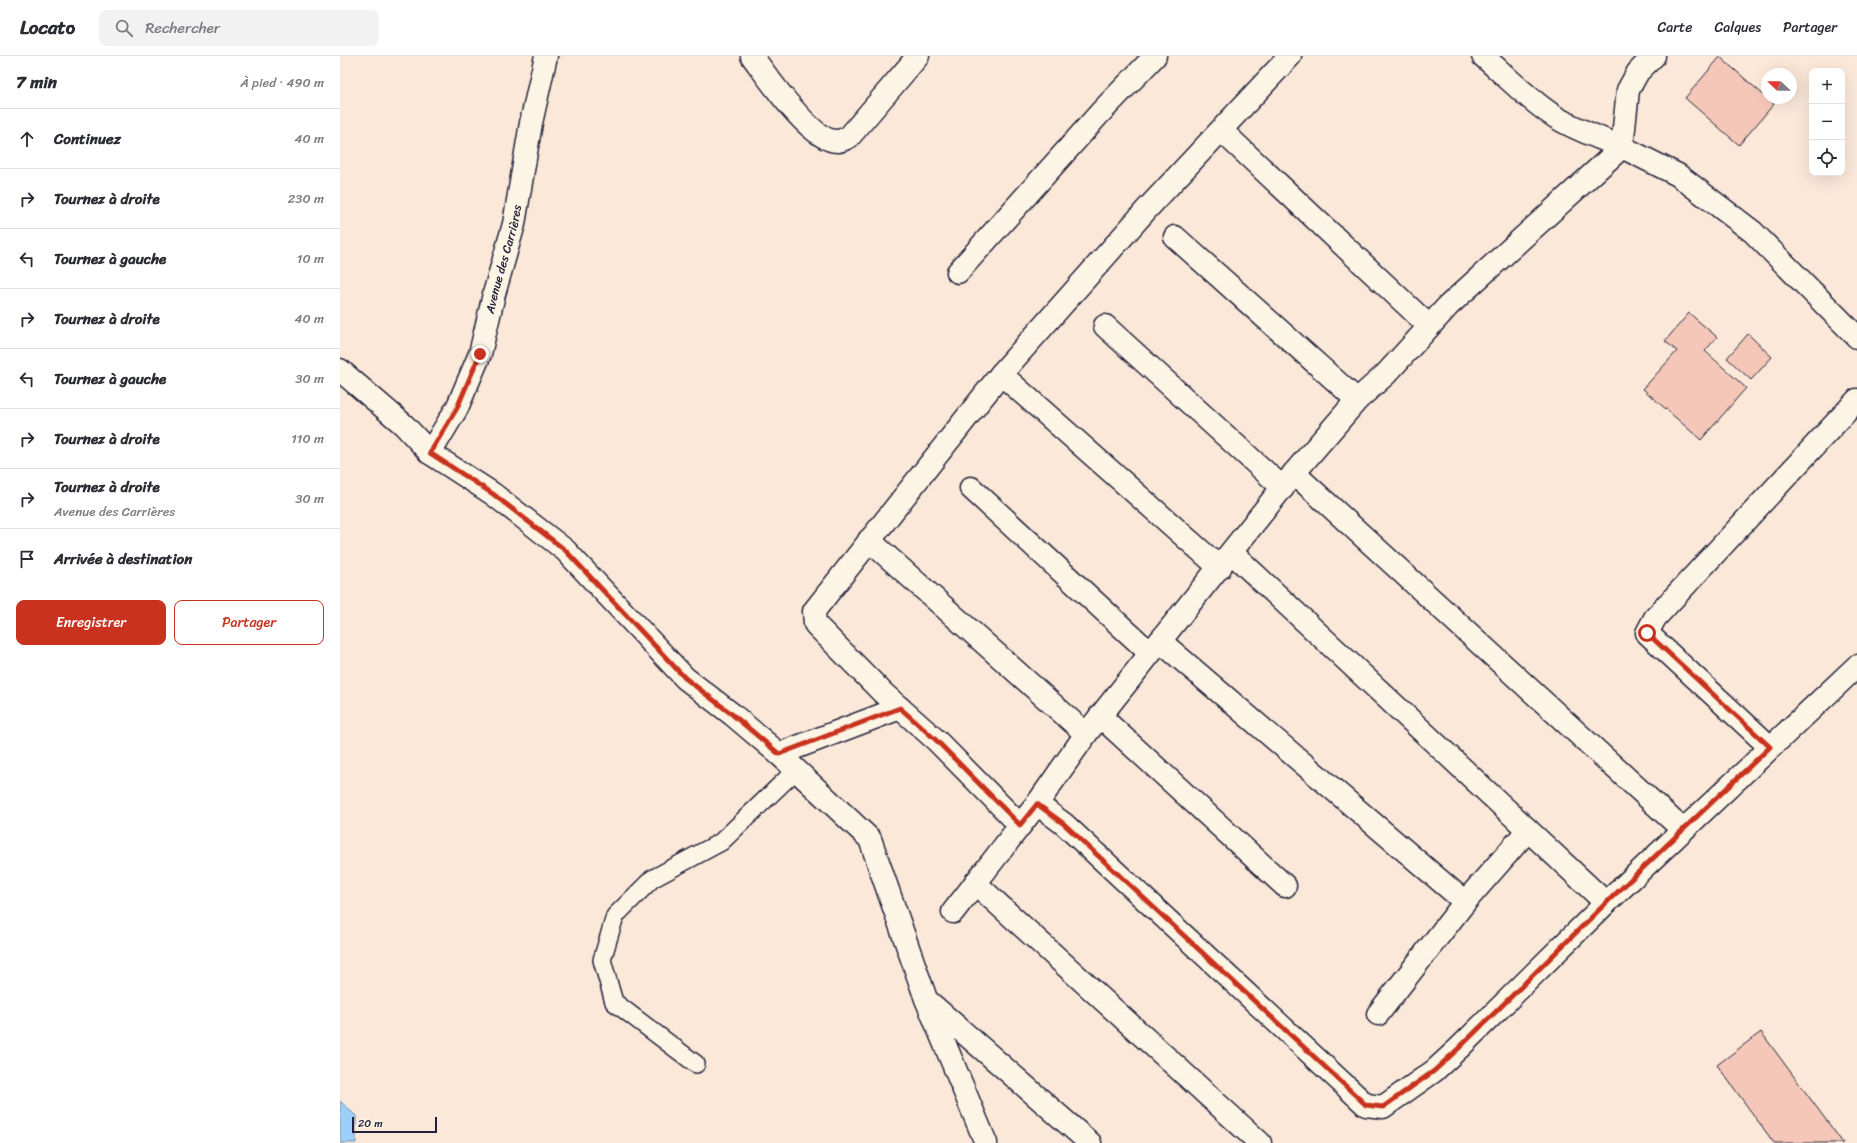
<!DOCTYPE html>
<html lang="fr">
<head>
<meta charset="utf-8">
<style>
	body { margin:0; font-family:Sriracha,sans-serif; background:#f2f2f3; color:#2b2b33 }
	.controls { position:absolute; right:12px; top:12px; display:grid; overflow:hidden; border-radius:8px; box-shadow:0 4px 16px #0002 }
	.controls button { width:36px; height:36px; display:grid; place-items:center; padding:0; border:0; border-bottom:1px solid #e1e1e2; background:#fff; color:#2b2b33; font:20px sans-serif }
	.compass { position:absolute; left:1421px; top:12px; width:36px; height:36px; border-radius:50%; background:#fff; box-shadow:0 4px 16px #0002; rotate:292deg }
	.scale { position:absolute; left:12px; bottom:10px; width:85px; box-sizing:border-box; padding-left:4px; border:2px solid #22223b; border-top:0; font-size:11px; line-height:14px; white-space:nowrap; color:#22223b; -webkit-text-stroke:3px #fcf5e5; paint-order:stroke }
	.stop { position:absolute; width:12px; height:12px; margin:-9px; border:3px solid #c8321e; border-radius:50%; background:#fff }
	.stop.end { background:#c8321e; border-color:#fff; box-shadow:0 1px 4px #0008 }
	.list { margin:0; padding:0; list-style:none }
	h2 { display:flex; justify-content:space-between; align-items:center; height:52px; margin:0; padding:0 16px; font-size:17px }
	h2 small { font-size:13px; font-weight:400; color:#7c7c81 }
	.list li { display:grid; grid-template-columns:26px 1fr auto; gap:12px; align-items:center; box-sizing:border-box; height:60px; padding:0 16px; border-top:1px solid #e1e1e2 }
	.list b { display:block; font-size:15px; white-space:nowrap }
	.list p { margin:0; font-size:13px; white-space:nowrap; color:#7c7c81 }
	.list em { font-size:13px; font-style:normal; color:#7c7c81 }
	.actions { display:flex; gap:8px; padding:12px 16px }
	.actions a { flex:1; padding:9px 0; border:1px solid #c8321e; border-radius:8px; text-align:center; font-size:14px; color:#c8321e }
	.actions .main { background:#c8321e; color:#fff }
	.icon { flex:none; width:22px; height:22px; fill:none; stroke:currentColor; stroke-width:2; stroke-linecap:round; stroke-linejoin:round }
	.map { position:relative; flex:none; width:1517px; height:1087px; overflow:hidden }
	header { display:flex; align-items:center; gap:24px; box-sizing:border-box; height:56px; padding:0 20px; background:#fff; border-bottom:1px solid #e1e1e2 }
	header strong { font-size:19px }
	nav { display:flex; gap:22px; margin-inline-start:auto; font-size:14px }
	.search { width:280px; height:36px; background:#f2f2f3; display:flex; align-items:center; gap:10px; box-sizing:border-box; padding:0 14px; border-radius:8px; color:#7c7c81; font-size:15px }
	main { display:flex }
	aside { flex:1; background:#fff }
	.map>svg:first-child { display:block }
	.water { fill:#9ecffb; stroke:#6c8aae }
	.building { fill:#f4c7b9; stroke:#22223b }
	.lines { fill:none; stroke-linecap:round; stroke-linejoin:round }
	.lane-casing { stroke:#22223b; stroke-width:20 }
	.street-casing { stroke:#22223b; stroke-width:25 }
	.lane { stroke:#fcf5e5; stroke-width:17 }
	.street { stroke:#fcf5e5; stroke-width:22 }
	.route { stroke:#c8321e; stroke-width:5 }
	.labels { text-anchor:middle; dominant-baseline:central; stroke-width:3.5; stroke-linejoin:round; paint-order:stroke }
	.street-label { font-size:12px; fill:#22223b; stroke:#fcf5e5 }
</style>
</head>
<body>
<header>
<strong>Locato</strong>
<div class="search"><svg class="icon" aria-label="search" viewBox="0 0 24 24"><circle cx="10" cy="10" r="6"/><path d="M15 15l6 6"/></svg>Rechercher</div>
<nav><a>Carte</a><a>Calques</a><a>Partager</a></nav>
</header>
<main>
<aside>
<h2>7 min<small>À pied · 490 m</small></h2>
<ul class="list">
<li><svg class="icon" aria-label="ahead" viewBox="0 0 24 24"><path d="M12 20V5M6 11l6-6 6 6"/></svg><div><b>Continuez</b></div><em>40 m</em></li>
<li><svg class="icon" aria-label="right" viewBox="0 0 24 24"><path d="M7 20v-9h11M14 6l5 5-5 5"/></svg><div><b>Tournez à droite</b></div><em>230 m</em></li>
<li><svg class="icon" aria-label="left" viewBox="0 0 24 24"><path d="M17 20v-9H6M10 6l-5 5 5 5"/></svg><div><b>Tournez à gauche</b></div><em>10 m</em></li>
<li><svg class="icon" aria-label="right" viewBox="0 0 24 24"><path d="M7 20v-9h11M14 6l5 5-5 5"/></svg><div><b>Tournez à droite</b></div><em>40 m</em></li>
<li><svg class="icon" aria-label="left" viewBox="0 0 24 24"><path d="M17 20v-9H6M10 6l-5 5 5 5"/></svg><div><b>Tournez à gauche</b></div><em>30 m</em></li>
<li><svg class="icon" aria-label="right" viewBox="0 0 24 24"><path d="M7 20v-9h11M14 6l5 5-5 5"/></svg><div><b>Tournez à droite</b></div><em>110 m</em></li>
<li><svg class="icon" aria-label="right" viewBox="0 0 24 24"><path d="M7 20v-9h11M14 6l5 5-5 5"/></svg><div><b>Tournez à droite</b><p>Avenue des Carrières</p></div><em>30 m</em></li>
<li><svg class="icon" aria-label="arrive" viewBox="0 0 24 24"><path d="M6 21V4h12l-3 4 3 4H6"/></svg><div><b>Arrivée à destination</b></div></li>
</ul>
<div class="actions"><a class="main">Enregistrer</a><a>Partager</a></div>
</aside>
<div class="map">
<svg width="1517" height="1087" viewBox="0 0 1517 1087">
	<rect width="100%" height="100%" fill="#fbe8d9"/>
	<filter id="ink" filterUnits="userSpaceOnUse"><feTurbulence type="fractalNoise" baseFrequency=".025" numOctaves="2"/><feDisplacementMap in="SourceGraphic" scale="8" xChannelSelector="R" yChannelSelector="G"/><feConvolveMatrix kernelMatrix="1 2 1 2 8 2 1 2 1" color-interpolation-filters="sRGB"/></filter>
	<g filter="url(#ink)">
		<polygon class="water" points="0,1045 16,1060 16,1087 0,1087"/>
		<g class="building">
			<polygon points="1380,1 1434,48 1399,89 1345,42"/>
			<polygon points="1349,257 1377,281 1365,295 1406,332 1361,384 1303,333 1337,295 1325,285"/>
			<polygon points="1408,278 1432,301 1411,324 1387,302"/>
			<polygon points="1421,976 1503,1087 1434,1087 1377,1009"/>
		</g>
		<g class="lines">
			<defs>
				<polyline id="lane" points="356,1008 274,946 262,904 275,860 312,823 381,786 456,714"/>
				<g id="street">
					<path d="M412 0C427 20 472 87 498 85 501 85 506 82 509 81L578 0"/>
					<polyline points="1314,0 1298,16 1288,34 1282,91 1338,119 1413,176 1517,281"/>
					<polyline points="882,75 1089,270"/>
					<polyline points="835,181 1017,344"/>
					<polyline points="618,216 760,57 815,0"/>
					<polyline points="765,270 943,432"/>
					<polyline points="0,314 64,369 90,397 153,438 225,494 345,622 393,659 439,698 530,783 586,943 646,1087"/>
					<polyline points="661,318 880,512"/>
					<path id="s1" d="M90 397 117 352 140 298 154 238 174 168 191 67 206 0"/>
					<polyline points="954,417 1343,774"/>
					<polyline points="631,432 810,597"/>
					<polyline points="529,484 746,678"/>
					<polyline points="892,497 1266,847"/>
					<polyline points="820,585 1125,846"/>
					<polyline points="760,660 945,830"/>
					<polyline points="1430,691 1307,577 1315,562 1517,344"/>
					<polyline points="439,698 560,652"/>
					<polyline points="697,748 724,768 1026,1049 1043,1051 1094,1015 1119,992 1266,847 1517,610"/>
					<polyline points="680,769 597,685 543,637 475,568 474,555 661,318 807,153 950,0"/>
					<polyline points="635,827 920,1087"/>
					<path d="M613 856 697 748 746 678 954 417 1017 344 1046 318 1108 250 1282 91C1260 82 1237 74 1217 62 1190 45 1167 21 1143 0"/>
					<polyline points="590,947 750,1087"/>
					<polyline points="1038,958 1125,846 1188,774"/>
				</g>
			</defs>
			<use href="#lane" class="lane-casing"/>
			<use href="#street" class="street-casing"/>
			<use href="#lane" class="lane"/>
			<use href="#street" class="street"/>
		</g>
	</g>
	<g class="lines" filter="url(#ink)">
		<polyline class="route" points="140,298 117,352 90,397 153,438 225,494 345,622 393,659 439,698 560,652 597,685 680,769 697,748 724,768 1026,1049 1043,1051 1094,1015 1119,992 1266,847 1430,691 1307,577"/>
	</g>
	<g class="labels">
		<g class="street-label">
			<text stroke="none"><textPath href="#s1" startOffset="209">Avenue des Carrières</textPath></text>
		</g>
	</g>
</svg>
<div class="controls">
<button>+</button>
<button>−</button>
<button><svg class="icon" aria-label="locate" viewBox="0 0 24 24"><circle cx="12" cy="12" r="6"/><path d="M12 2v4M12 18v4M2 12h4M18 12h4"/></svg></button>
</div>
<svg class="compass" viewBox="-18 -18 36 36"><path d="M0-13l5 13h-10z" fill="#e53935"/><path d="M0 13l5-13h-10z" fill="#7c7c81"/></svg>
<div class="scale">20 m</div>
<div class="stop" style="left:1307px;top:577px"></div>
<div class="stop end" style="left:140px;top:298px"></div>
</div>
</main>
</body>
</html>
